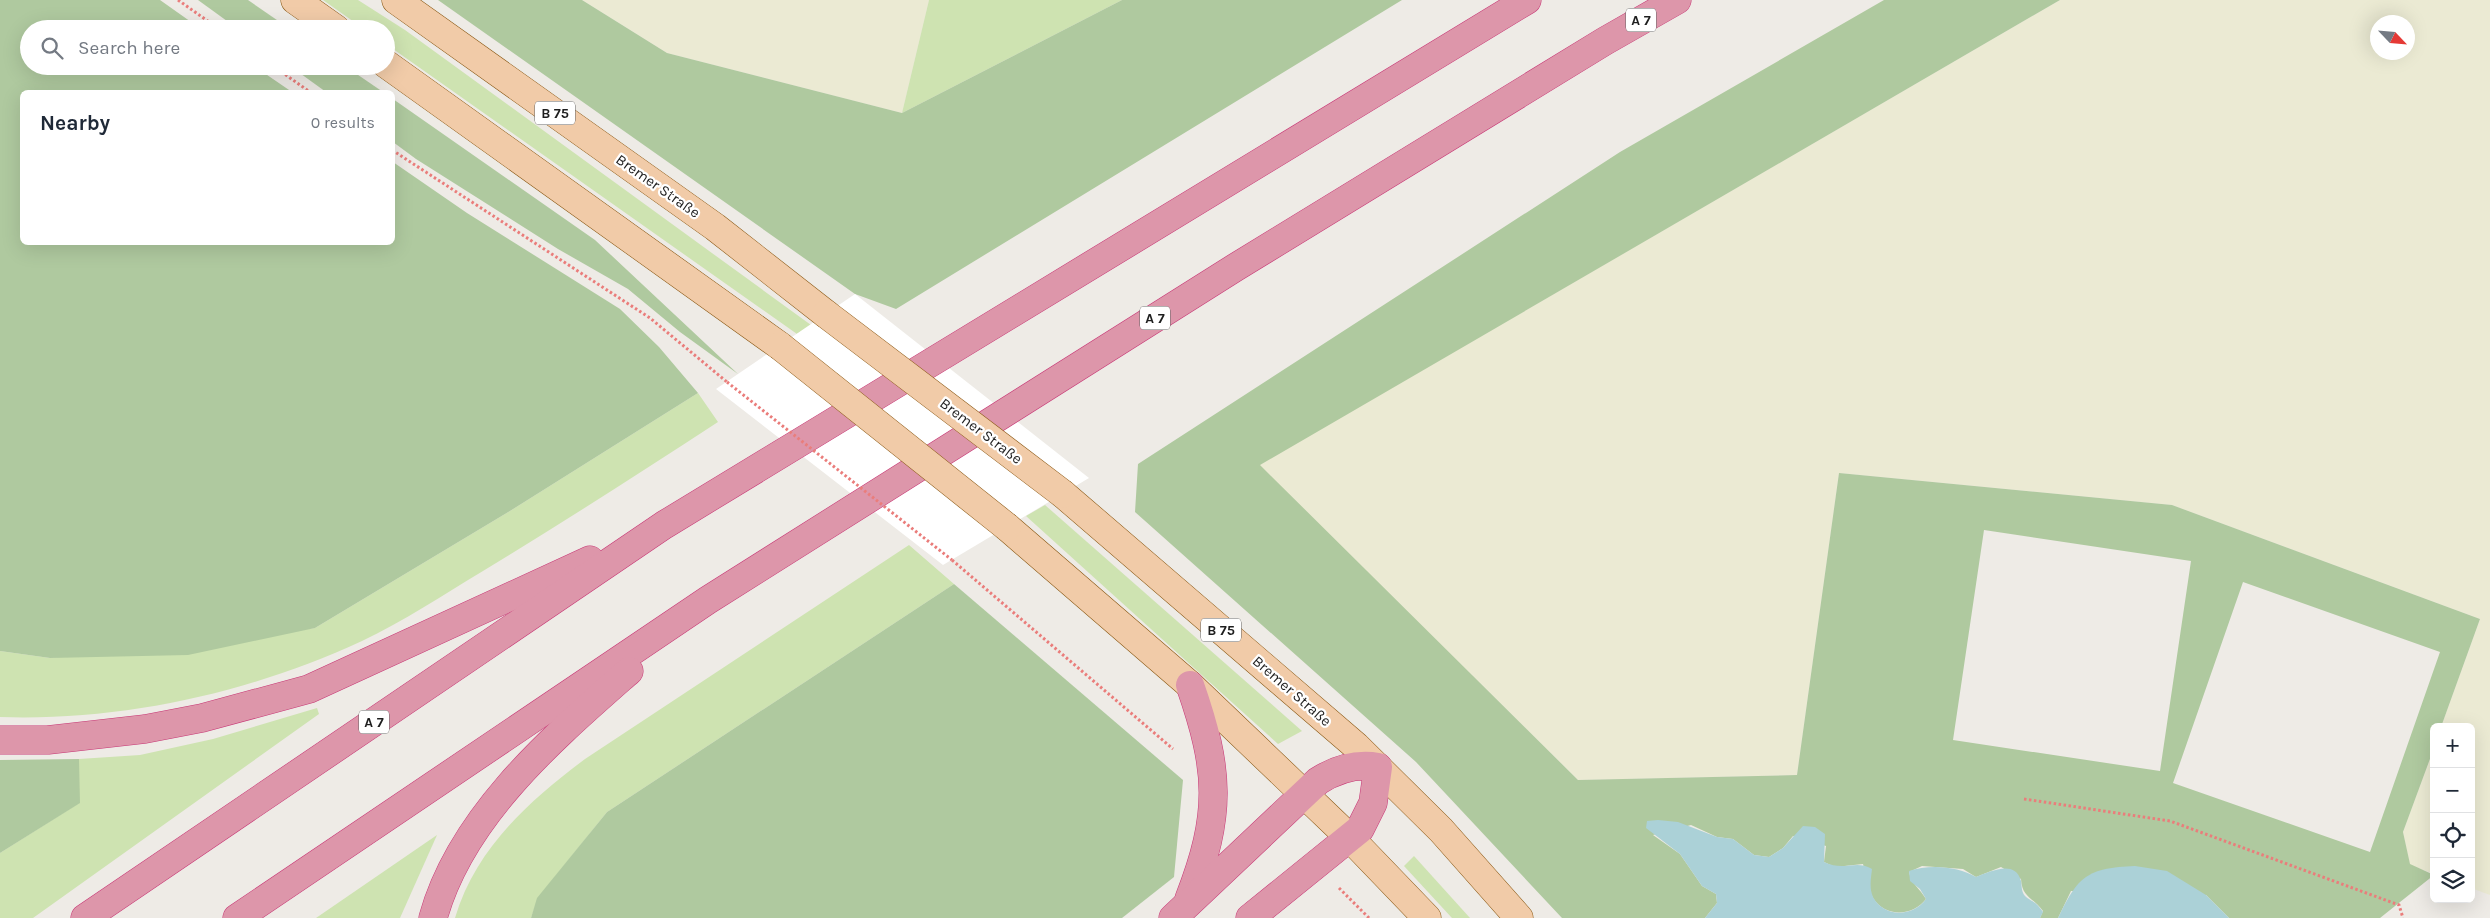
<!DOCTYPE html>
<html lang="en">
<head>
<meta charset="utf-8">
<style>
	body { margin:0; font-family:Karla,sans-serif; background:#f6f6f7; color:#1f2937 }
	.controls { position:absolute; right:15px; bottom:15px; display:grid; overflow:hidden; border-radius:8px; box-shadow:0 5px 20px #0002 }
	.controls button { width:45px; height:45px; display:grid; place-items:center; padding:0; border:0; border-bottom:1px solid #e0e1e3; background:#fff; color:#1f2937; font:25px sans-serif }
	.compass { position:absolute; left:2370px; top:15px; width:45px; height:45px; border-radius:50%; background:#fff; box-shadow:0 5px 20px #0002; rotate:116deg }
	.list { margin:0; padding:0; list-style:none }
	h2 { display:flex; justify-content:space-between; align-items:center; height:65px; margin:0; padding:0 20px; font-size:21px }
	h2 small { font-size:16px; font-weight:400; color:#747a83 }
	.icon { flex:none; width:28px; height:28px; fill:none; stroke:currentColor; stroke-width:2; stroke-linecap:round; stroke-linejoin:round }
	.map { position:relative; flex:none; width:2490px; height:918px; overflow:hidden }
	.search { position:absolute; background:#fff; box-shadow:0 5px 20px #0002; left:20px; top:20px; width:375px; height:55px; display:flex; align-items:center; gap:12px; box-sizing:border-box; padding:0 18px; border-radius:28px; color:#747a83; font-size:19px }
	.panel { position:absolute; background:#fff; box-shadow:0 5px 20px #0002; left:20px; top:90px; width:375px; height:155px; border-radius:8px }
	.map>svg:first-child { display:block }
	.farmland { fill:#ebead3; fill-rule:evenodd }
	.grass { fill:#cee3b1 }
	.forest { fill:#afc99f; fill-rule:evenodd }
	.water { fill:#abd1d7 }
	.pier { fill:#fff }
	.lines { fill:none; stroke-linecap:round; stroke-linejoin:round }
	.primary-casing { stroke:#885611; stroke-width:29 }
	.motorway-casing { stroke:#c73876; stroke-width:29 }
	.path { stroke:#ea7d7b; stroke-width:3; stroke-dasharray:2.5 2.5; stroke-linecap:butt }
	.primary { stroke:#f1cba8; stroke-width:28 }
	.motorway { stroke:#dd96aa; stroke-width:28 }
	.primary-bridge-casing { stroke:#885611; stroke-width:29; stroke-linecap:butt }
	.path-bridge { stroke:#ea7d7b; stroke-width:3; stroke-dasharray:2.5 2.5; stroke-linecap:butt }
	.primary-bridge { stroke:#f1cba8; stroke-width:28 }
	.labels { text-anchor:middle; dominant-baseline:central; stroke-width:4.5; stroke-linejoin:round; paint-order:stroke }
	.shield { fill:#fff; stroke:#626262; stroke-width:1 }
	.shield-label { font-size:14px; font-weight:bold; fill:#1e1e1e }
	.street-label { font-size:15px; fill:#1e1e1e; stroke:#fff }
</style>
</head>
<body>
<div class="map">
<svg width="2490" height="918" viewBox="0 0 2490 918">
	<rect width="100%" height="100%" fill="#eeebe6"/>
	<g class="farmland">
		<polygon points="582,0 929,0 902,113 667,53"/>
		<path d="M2060 0H2490V895L2471 888V727H2441L2480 619 2172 505 1839 473 1797 775 1578 780 1259 465ZM2378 22H2408V52H2378Z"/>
		<polygon points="2434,748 2434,874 2410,865 2403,832"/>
	</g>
	<g class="grass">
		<polygon points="323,0 358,0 405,30 811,325 797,334 386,44 386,29 364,29"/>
		<polygon points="929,0 1122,0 902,113"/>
		<path d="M698 393 718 422C640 473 562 523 483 571 443 595 404 621 362 641 249 693 125 721 0 717V651L50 658 315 628 510 511Z"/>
		<polygon points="1045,505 1302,731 1278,744 1026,516"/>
		<path d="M909 545 954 584 607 812 538 898 531 918H455C476 848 528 802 585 759Z"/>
		<polygon points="317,708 319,714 33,918 0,918 0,853 79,803 79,759 140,755 213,739"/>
		<polygon points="437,835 400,918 316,918"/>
		<polygon points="1414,856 1470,918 1452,918 1404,866"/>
	</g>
	<g class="forest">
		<polygon points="0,0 160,0 201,29 29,29 29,66 254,66 292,92 22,92 22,242 392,242 393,162 467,213 620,309 659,347 698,393 510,511 315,628 188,655 50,658 0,651"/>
		<polygon points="198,0 248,0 290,29 238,29"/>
		<polygon points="438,0 582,0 667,53 902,113 1122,0 1402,0 896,309 855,294"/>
		<path d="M1884 0H2060L1260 465 1578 780 1797 775 1839 473 2172 505 2480 619 2441 727H2434V748L2403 832 2410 864 2434 875 2380 918H2229L2206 895 2071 891 2058 918H2040L2043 911C2033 897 2022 898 2021 879L2001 867 1976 877 1963 869 1922 866 1909 872C1911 883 1920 889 1926 899 1913 916 1886 918 1873 898 1868 889 1866 874 1863 864L1835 867 1824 862 1826 846 1793 836 1783 848 1769 857 1754 855 1733 839 1717 837 1691 825 1653 835 1680 854 1702 886 1716 894 1717 903 1705 918H1562L1416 762 1135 512 1138 464 1620 152ZM1984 530 2191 561 2160 771 1953 740ZM2243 582 2440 652 2370 852 2173 783Z"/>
		<polygon points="290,66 345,66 383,92 326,92"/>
		<polygon points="393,99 595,240 738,374 680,332 628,289 558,249 416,159 393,142"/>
		<polygon points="954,584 1183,780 1174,877 1122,918 531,918 537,898 607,812"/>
		<polygon points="79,759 80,803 0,853 0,760"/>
	</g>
	<g class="water">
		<path d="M1658 820 1678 822 1717 837 1733 839 1754 855 1769 857 1783 848 1803 826 1815 827 1825 834 1824 862C1845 872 1855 859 1872 869 1871 878 1869 888 1873 897 1884 918 1913 917 1926 899L1920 889 1910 881 1909 871C1929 864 1958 866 1976 877 1990 872 2015 859 2021 881 2022 886 2021 891 2025 896 2033 903 2035 900 2043 912L2040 918H1705L1717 903 1716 894 1702 886 1680 854 1646 828 1647 821Z"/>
		<path d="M2135 866 2167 871 2206 895 2229 918H2058C2078 876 2087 868 2135 866Z"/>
	</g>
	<polygon class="pier" points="855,294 1089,478 943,565 716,389"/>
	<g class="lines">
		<defs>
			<g id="primary">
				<polyline points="295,0 336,29"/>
				<polyline points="396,0 715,227 826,314"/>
				<polyline points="386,64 780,346"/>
				<polyline points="1063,494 1356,746 1441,830 1519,918"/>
				<polyline points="1007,527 1190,685 1351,839 1427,918"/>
			</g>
			<g id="motorway">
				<polyline points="0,740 48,740 145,729 202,718 309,689 590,560"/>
				<path d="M1189 899C1222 814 1220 771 1190 685"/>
				<polyline points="85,918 664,525 1527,0"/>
				<polyline points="237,918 708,600 1236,267 1605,41 1677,0"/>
				<path d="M433 918C461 816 553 738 629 671"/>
				<path d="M1173 918 1318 781C1337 769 1356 763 1378 767L1373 803 1360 829 1250 918"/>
			</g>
		</defs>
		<use href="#primary" class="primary-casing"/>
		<use href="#motorway" class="motorway-casing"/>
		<g class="path">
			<polyline points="178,0 219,29"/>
			<polyline points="273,66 310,92"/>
			<polyline points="392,150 650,318 727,382"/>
			<polyline points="952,560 1173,749"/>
			<polyline points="2024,799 2170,821 2399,905 2403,918"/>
			<polyline points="1339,888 1369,918"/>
		</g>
		<use href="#primary" class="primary"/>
		<use href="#motorway" class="motorway"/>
		<defs>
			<g id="primary-bridge">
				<polyline points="826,314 1063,494"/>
				<polyline points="780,346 1007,527"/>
			</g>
		</defs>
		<use href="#primary-bridge" class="primary-bridge-casing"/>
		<polyline class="path-bridge" points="727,382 952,560"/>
		<use href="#primary-bridge" class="primary-bridge"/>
	</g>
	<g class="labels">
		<g class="shield">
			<rect x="1626" y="8.5" width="30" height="23" rx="4"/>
			<rect x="535" y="101.5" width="40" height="23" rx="4"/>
			<rect x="1140" y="306.5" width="30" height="23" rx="4"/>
			<rect x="1201" y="618.5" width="40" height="23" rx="4"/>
			<rect x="359" y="710.5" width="30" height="23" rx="4"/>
		</g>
		<g class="shield-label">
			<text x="1641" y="20">A 7</text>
			<text x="555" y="113">B 75</text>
			<text x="1155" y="318">A 7</text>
			<text x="1221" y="630">B 75</text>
			<text x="374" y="722">A 7</text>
		</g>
		<g class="street-label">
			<text transform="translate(658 186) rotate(35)">Bremer Straße</text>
			<text transform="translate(981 431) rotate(37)">Bremer Straße</text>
			<text transform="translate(1292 691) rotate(41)">Bremer Straße</text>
		</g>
	</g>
</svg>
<div class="controls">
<button>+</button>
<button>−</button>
<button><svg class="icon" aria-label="locate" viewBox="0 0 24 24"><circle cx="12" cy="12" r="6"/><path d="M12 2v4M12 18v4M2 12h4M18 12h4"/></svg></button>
<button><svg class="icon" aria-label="layers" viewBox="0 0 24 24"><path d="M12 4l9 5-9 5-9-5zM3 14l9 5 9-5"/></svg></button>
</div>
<svg class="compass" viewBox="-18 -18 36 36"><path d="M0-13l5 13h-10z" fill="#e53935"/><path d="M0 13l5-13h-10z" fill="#747a83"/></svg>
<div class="search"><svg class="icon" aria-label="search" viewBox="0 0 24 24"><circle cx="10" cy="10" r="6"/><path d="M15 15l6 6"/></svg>Search here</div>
<section class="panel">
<h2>Nearby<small>0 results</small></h2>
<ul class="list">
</ul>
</section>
</div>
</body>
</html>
